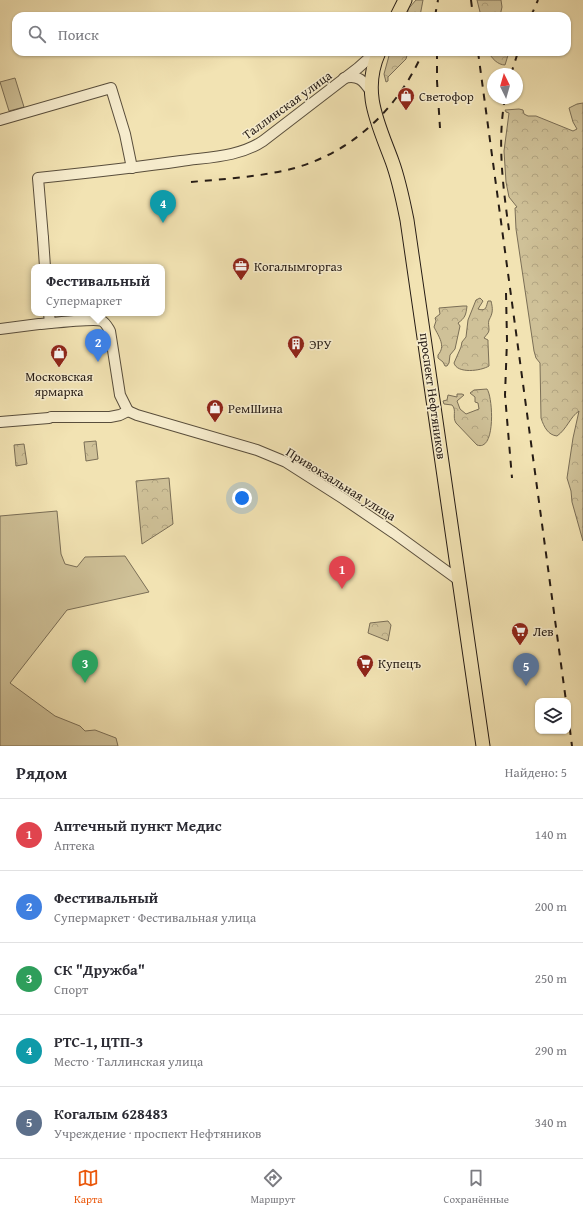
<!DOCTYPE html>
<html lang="ru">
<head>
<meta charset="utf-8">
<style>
	body { margin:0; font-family:"Gentium Book Plus",serif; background:#f2f2f3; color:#2b2b33 }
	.controls { position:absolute; right:12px; bottom:12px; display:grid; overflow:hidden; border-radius:8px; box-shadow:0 1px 3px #0004 }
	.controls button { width:36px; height:36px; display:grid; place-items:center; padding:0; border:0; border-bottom:1px solid #e1e1e2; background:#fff; color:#2b2b33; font:20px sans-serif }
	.compass { position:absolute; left:487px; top:68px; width:36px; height:36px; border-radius:50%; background:#fff; box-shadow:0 1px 3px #0004; rotate:355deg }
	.you { position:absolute; left:242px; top:498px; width:14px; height:14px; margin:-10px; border:3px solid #fff; border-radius:50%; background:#1a73e8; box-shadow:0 0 0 6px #1a73e833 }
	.badge { display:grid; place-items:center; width:26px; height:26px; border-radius:50%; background:#ea580c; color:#fff; font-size:13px; font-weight:700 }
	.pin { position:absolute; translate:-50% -33px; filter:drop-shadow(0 1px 2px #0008) }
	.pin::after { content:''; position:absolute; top:21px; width:14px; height:12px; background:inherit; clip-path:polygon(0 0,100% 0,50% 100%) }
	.popup { position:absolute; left:31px; top:264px; width:134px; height:52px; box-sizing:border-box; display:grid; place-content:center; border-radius:8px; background:#fff; filter:drop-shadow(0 1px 3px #0005); font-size:13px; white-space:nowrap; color:#7c7c81 }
	.popup b { font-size:15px; color:#2b2b33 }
	.popup::after { content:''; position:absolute; left:50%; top:100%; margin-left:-8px; border:8px solid transparent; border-top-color:#fff }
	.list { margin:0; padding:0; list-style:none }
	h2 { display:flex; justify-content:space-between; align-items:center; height:52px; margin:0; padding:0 16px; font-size:17px }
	h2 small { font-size:13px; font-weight:400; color:#7c7c81 }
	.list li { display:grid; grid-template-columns:26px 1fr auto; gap:12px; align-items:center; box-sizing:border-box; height:72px; padding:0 16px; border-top:1px solid #e1e1e2 }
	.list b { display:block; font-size:15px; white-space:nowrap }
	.list p { margin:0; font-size:13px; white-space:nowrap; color:#7c7c81 }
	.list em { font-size:13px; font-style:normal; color:#7c7c81 }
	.icon { flex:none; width:22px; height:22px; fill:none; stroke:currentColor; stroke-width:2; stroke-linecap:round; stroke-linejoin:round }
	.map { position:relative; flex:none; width:583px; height:746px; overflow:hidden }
	.search { position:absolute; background:#fff; box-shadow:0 1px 3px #0004; left:12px; right:12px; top:12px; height:44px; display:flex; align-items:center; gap:10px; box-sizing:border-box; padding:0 14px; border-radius:12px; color:#7c7c81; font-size:15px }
	.sheet { height:412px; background:#fff }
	nav { display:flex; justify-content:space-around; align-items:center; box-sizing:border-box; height:56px; border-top:1px solid #e1e1e2; background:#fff; font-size:11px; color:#7c7c81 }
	nav a { display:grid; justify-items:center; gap:2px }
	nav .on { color:#ea580c }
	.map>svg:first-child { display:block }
	.green { fill:#cfc198; stroke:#7a6e56 }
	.forest { fill:url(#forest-crowns); stroke:#7a6e56 }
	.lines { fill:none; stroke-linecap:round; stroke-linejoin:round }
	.minor-casing { stroke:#594e3c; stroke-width:12 }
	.major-casing { stroke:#261c15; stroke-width:15 }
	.minor { stroke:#f7edce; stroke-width:10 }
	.major { stroke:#f2e3b3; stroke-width:13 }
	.rail { stroke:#261c15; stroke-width:2; stroke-dasharray:7 7; stroke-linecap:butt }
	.labels { text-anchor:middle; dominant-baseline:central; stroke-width:3; stroke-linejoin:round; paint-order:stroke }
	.poi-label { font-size:13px; fill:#261c15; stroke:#f7edce; text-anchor:start }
	.street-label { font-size:13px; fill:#261c15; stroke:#f7edce }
</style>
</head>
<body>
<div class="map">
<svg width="583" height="746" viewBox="0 0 583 746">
	<defs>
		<pattern id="forest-crowns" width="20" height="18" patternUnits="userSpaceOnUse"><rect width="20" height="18" fill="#cfc198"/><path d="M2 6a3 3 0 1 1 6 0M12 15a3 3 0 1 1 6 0" fill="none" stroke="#b2a582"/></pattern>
	</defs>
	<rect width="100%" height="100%" fill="#f2e3b3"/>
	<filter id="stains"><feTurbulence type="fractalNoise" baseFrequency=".005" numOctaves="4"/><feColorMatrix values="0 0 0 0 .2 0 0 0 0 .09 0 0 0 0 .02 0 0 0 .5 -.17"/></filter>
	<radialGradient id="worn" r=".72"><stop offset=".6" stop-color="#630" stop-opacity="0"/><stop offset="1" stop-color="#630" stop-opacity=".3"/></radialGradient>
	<g class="green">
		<polygon points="15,78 24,107 9,111 0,82"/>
		<polygon points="57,511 61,554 65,564 77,567 85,557 125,556 149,592 67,610 10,683 55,716 80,726 85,731 95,730 116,738 118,746 0,746 0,516"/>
	</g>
	<g class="forest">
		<polygon points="416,0 423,0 420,16 406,16 409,8"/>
		<polygon points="477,0 501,0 502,7 500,16 481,16"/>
		<polygon points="390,52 408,52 406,59 388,77 388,81 386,82 384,74"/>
		<path d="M489 52H509L505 65C498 65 491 58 489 52Z"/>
		<path d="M583 103V541L572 502 571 491 567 478 573 438 579 411C570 417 567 429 557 436 548 435 544 427 541 418L540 363 536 358 534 351 516 229 515 208 517 207 509 197 506 182 504 151 509 113 506 112 505 110 519 109 523 110 524 114 528 116H536L573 131 577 129 573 122 569 108 577 104Z"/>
		<path d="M480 298 483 301 478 309C487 312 486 306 488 301H491C493 309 493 313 489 320 488 323 489 326 489 330 489 333 486 335 484 338L488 340V343L489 366C481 371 457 374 454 363L461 347 462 342 466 337 468 320 476 300Z"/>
		<path d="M463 306H467C466 315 465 318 458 323L460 326 455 349 450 355 449 363 447 366H445L443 362 438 358V355C446 346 439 337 434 327L436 321 435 318 440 314 439 308Z"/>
		<path d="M487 389C493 397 496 452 477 445L456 423C452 417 457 410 452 405L444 404 443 401 447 400 448 395 457 397V394H462L464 395 457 401 460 409 466 414 479 409 478 403 475 402V397L470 393 474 390Z"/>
		<polygon points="96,441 98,459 86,461 84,442"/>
		<polygon points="24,444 27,464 16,466 14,445"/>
		<polygon points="169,478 173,524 142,544 136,481"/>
		<polygon points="388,621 391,625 388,641 368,633 370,623"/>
	</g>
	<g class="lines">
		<defs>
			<g id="minor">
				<path d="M344 78C358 74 364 81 371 92"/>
				<polyline points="0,120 111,88 125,134 132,168"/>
				<path d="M43 238 38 178C86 173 133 168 181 161 209 157 239 157 263 141L358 68 376 52"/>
				<polyline points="43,238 45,267"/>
				<polyline points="49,313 50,323"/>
				<path d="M41 324C52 323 95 318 102 321 106 323 108 328 110 331L120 395 128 411"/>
				<polyline points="0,329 39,324"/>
				<polyline points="128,411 137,415 257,450 286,462 344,499 394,533 460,581"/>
				<polyline points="51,417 110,417 120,415 128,411"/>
				<polyline points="0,422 49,418"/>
			</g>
			<g id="major">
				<polyline points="397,16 405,0"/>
				<path d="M379 52C361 92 378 123 392 161 399 180 403 200 407 220L483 746"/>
			</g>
		</defs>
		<use href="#minor" class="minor-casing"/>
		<use href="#major" class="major-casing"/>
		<use href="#minor" class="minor"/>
		<use href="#major" class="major"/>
		<g class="rail">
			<polyline points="471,0 473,16"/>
			<polyline points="435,16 438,0"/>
			<polyline points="531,16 538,0"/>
			<polyline points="437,52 437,81 440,128"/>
			<polyline points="478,52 566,701"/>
			<polyline points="511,74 518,52"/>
			<path d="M505 98C497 142 503 187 509 230"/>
			<path d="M191 182C223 179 259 177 291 169 352 153 398 109 423 52"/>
			<polyline points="506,293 507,340 505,395 512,478"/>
			<polyline points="568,714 572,746"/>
		</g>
	</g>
	<defs>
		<symbol id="shop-pin" viewBox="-11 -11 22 30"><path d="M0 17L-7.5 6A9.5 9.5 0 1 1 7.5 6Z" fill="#8f2418" stroke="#f7edce"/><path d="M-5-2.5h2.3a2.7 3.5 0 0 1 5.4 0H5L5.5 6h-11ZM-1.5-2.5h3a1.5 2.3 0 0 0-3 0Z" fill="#fff"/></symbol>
		<symbol id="office-pin" viewBox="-11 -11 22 30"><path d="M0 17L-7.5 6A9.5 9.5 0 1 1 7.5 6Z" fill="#8f2418" stroke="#f7edce"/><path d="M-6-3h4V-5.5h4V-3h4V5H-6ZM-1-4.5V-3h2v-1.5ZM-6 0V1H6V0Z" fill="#fff"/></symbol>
		<symbol id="building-pin" viewBox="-11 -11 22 30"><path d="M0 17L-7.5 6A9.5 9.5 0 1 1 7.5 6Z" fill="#8f2418" stroke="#f7edce"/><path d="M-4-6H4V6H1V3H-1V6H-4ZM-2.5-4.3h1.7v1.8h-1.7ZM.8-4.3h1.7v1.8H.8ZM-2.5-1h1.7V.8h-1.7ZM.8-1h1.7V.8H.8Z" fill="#fff"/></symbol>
		<symbol id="supermarket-pin" viewBox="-11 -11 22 30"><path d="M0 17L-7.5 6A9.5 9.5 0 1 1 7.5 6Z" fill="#8f2418" stroke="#f7edce"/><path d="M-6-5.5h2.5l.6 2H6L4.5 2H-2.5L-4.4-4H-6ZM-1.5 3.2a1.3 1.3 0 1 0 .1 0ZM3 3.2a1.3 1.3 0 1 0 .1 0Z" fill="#fff"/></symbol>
	</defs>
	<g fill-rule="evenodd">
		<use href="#shop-pin" x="396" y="86" width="20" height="27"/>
		<use href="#office-pin" x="231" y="256" width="20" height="27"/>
		<use href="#building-pin" x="286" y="334" width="20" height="27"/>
		<use href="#shop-pin" x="49" y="343" width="20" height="27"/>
		<use href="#shop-pin" x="205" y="398" width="20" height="27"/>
		<use href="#supermarket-pin" x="510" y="621" width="20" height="27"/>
		<use href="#supermarket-pin" x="355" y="653" width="20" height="27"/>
	</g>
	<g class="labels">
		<g class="poi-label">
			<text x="419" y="96">Светофор</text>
			<text x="254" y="266">Когалымгоргаз</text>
			<text x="309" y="344">ЭРУ</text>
			<text x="59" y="376" text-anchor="middle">Московская<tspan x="59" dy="15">ярмарка</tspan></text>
			<text x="228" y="408">РемШина</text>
			<text x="533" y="631">Лев</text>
			<text x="378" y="663">Купецъ</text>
		</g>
		<g class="street-label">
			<text transform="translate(287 105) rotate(-36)">Таллинская улица</text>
			<text transform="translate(433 396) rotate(82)">проспект Нефтяников</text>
			<text transform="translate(341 484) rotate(32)">Привокзальная улица</text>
		</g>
	</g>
	<rect width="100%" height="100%" filter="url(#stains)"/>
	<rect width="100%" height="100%" fill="url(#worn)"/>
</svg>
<div class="controls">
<button><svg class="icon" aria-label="layers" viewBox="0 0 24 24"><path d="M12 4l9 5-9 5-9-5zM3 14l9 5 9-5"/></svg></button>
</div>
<svg class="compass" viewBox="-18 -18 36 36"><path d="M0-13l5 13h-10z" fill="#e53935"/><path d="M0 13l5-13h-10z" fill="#7c7c81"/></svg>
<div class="you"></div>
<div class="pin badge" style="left:342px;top:589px;background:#e0444e">1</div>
<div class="pin badge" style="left:98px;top:362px;background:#3f7fe0">2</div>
<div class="popup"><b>Фестивальный</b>Супермаркет</div>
<div class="pin badge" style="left:85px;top:683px;background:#2e9e5b">3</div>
<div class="pin badge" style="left:163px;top:223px;background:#0f9aa8">4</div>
<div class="pin badge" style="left:526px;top:686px;background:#5c6f8a">5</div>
<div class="search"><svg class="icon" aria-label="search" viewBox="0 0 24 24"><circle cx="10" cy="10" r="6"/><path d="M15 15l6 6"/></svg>Поиск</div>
</div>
<section class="sheet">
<h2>Рядом<small>Найдено: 5</small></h2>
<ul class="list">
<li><span class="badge" style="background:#e0444e">1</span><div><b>Аптечный пункт Медис</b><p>Аптека</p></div><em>140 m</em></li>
<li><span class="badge" style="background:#3f7fe0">2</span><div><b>Фестивальный</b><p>Супермаркет · Фестивальная улица</p></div><em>200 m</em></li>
<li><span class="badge" style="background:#2e9e5b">3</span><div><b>СК &quot;Дружба&quot;</b><p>Спорт</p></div><em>250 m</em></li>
<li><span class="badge" style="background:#0f9aa8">4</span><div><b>РТС-1, ЦТП-3</b><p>Место · Таллинская улица</p></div><em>290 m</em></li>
<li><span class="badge" style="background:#5c6f8a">5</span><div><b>Когалым 628483</b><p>Учреждение · проспект Нефтяников</p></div><em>340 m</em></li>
</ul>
</section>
<nav>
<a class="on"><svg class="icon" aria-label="map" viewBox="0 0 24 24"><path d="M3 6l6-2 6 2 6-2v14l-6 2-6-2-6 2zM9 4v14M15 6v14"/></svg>Карта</a>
<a><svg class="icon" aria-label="directions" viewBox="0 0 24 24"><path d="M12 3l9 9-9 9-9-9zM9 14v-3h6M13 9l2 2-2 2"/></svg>Маршрут</a>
<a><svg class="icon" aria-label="saved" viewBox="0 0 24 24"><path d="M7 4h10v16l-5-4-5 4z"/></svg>Сохранённые</a>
</nav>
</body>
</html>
